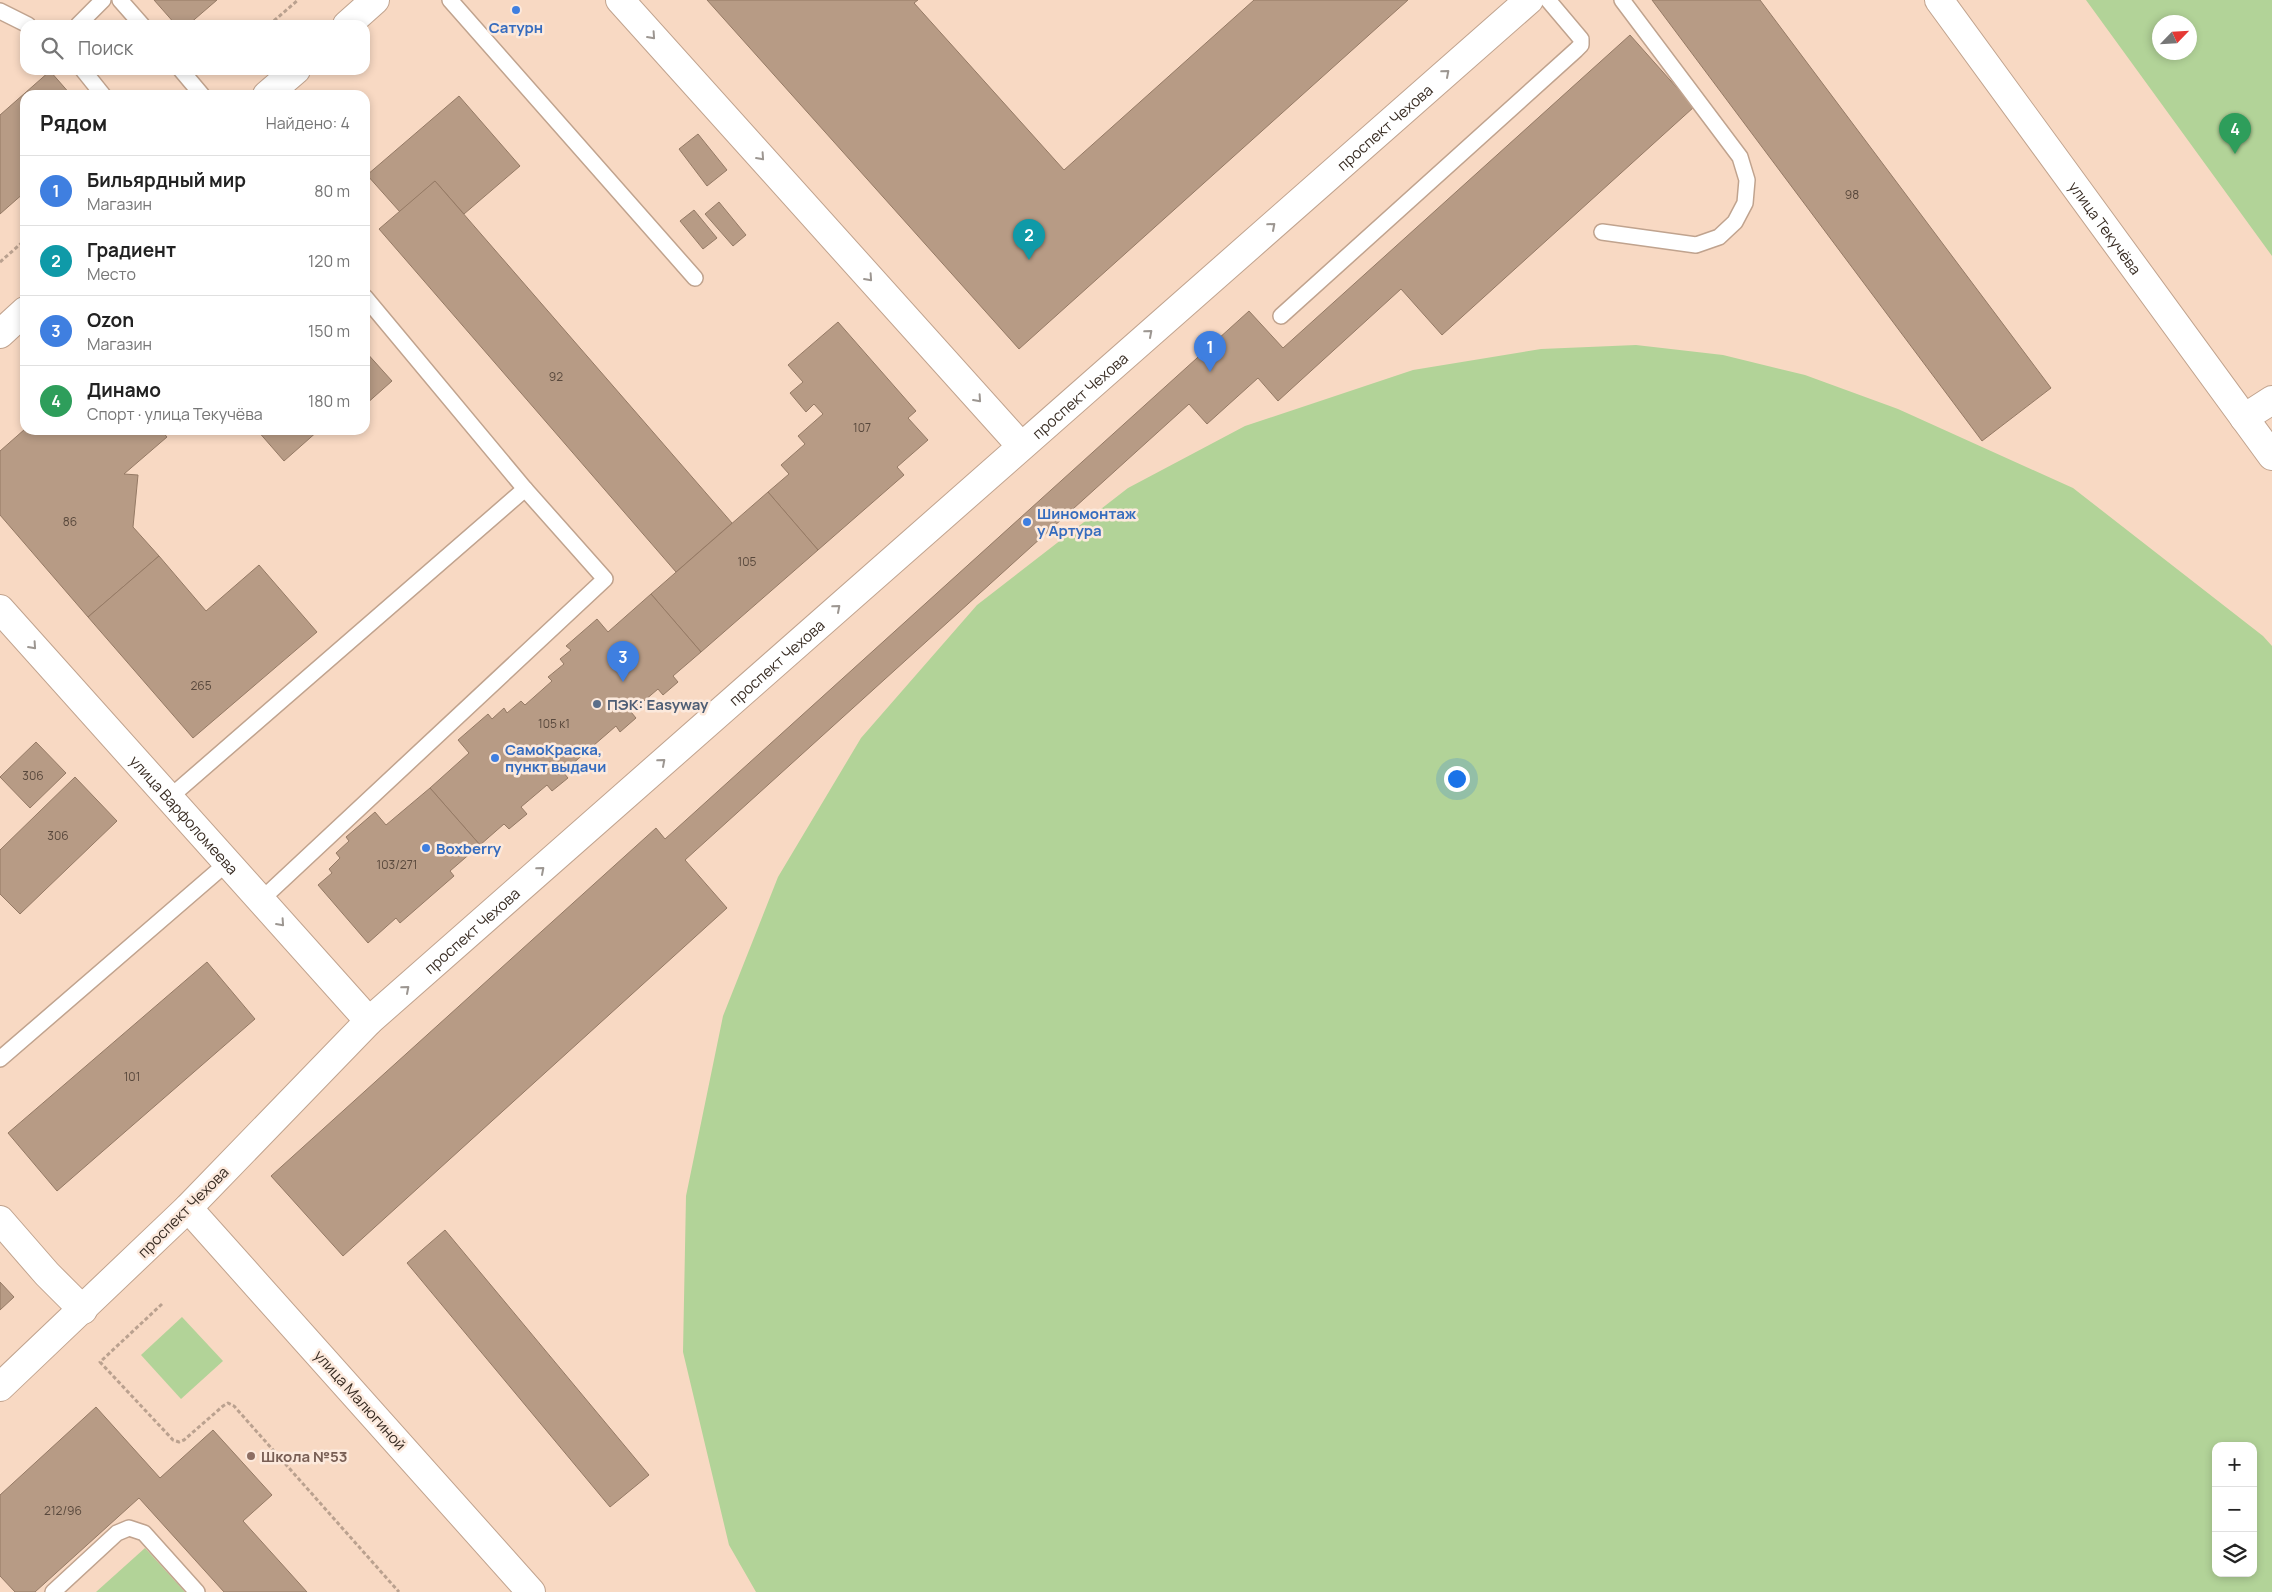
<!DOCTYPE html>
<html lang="ru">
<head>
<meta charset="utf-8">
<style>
	body { margin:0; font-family:Manrope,sans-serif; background:#f2f2f2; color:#222 }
	.controls { position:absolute; right:15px; bottom:15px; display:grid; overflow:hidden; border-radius:10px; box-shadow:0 2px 8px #0003 }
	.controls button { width:45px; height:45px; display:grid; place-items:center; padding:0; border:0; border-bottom:1px solid #e0e0e0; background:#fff; color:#222; font:25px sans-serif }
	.compass { position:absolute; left:2152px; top:15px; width:45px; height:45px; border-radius:50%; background:#fff; box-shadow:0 2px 8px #0003; rotate:65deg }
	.you { position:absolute; left:1456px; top:778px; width:18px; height:18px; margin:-12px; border:4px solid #fff; border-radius:50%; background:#1a73e8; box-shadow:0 0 0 8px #1a73e833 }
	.badge { display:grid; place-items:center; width:32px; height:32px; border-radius:50%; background:#d93025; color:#fff; font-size:16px; font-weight:700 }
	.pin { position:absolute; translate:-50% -41px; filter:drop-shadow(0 1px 2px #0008) }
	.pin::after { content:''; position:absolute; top:26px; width:18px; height:15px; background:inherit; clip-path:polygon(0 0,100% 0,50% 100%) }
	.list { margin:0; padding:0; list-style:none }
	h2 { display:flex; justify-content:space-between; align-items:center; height:65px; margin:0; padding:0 20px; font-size:21px }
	h2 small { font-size:16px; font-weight:400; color:#767676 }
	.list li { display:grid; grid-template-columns:32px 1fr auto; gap:15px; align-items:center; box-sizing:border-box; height:70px; padding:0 20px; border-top:1px solid #e0e0e0 }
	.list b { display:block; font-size:19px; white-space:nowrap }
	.list p { margin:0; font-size:16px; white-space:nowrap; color:#767676 }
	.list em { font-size:16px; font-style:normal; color:#767676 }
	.icon { flex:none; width:28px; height:28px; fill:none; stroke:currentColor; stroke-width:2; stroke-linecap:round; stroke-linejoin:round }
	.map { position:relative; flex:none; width:2272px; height:1592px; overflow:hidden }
	.search { position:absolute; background:#fff; box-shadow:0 2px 8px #0003; left:20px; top:20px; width:350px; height:55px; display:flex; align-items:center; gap:12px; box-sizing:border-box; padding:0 18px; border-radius:15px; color:#767676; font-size:19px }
	.panel { position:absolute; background:#fff; box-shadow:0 2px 8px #0003; left:20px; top:90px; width:350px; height:345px; border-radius:15px }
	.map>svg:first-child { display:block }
	.green { fill:#b2d398; fill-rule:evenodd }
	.building { fill:#b79b85; stroke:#957a65 }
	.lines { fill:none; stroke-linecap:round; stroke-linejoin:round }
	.lane-casing { stroke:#c0a38e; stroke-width:18 }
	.street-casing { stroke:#c0a38e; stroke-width:30 }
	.secondary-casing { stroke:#c0a38e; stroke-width:30 }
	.primary-casing { stroke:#c0a38e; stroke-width:30 }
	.path { stroke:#baa18f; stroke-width:3; stroke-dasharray:4 2.5; stroke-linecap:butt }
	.lane { stroke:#fff; stroke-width:15 }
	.street { stroke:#fff; stroke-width:28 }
	.secondary { stroke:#fff; stroke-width:28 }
	.primary { stroke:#fff; stroke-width:28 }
	.oneway { stroke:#9c9691 }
	.shop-dot { fill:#3f7fe0; stroke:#fce9dc; stroke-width:2 }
	.service-dot { fill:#5c6f8a; stroke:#fce9dc; stroke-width:2 }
	.education-dot { fill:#8d6e63; stroke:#fce9dc; stroke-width:2 }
	.labels { text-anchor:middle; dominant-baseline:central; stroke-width:5; stroke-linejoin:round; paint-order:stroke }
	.number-label { font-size:12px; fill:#58483c }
	.shop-label { font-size:15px; font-weight:bold; fill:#366cbe; stroke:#fce9dc; text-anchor:start }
	.street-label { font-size:15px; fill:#382c23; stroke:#fce9dc }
	.service-label { font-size:15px; font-weight:bold; fill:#4e5e75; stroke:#fce9dc; text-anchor:start }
	.education-label { font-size:15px; font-weight:bold; fill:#785e54; stroke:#fce9dc; text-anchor:start }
</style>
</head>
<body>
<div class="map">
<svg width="2272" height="1592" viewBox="0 0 2272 1592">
	<rect width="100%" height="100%" fill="#f8d9c3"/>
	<g class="green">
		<path d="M2086 0H2272V256ZM2160 22H2190V52H2160Z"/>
		<path d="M1636 345 1723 355 1805 375 1898 409 2073 488 2263 636 2272 646V1592H756L729 1545 683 1352 686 1196 723 1016 778 877 861 738 977 605 1128 488 1245 426 1413 370 1541 349ZM2216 1446H2253V1573H2216Z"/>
		<polygon points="182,1317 223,1361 181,1399 141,1355"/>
		<polygon points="145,1548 185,1592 96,1592"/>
	</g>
	<g class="building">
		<polygon points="154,0 217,0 188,25 176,25"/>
		<polygon points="707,0 918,0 914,3 1064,170 1254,0 1408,0 1019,349"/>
		<polygon points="1652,0 1760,0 2051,388 1982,441"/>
		<polygon points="1630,35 1694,107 1442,335 1401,289 1278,401 1258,378 1207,424 1189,404 685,860 727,908 343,1256 271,1176 656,828 665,839 1249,311 1283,348"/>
		<polygon points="50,71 71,95 25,95 25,192 0,214 0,115"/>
		<polygon points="459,96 520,166 464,214 435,181 400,212 367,175"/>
		<polygon points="698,134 727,170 707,186 679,149"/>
		<polygon points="435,181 732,523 676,572 379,229"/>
		<polygon points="719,202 746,235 733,246 705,214"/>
		<polygon points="694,210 717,238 703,249 680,221"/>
		<polygon points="838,322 916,411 908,418 928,440 897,467 904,475 818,550 768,492 789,474 781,465 805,444 798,436 823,414 814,404 806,412 790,393 803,382 788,365"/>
		<polygon points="365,351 392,381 365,405"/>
		<polygon points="25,429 161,430 167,437 124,474 138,475 133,527 159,556 88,617 0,515 0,451"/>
		<polygon points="257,430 319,430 284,461"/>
		<polygon points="768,492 818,550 701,652 651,594"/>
		<polygon points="159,556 206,611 259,565 317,632 193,738 88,617"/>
		<polygon points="651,594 701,652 673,676 678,682 663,695 658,689 631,712 636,718 620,732 616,726 563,772 568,778 552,791 547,785 521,807 527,814 509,829 504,824 480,845 430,788 469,753 458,740 488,714 492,719 504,708 507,713 521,701 525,705 552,681 548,677 564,664 560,659 571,650 566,646 597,619 608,632"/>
		<polygon points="36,742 66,773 30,808 0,777"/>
		<polygon points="75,777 117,821 20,914 0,894 0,850"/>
		<polygon points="430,788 480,845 450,871 454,876 400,923 396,918 368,943 318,885 332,873 329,869 340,858 336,853 349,841 346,837 375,812 386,825"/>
		<polygon points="207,962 255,1019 57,1191 8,1133"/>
		<polygon points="445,1230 649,1475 610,1507 407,1263"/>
		<polygon points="0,1282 14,1297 0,1310"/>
		<polygon points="96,1407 160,1478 213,1430 272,1495 243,1521 307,1592 224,1592 139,1498 35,1592 15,1592 0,1576 0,1495"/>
	</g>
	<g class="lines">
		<defs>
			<g id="lane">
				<polyline points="120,0 142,25"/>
				<polyline points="450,0 695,278"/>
				<polyline points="0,11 28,25"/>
				<polyline points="78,25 103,0"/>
				<polyline points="83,70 103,95"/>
				<polyline points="181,70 202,95"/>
				<polyline points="1602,232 1696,245 1719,237 1735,222 1745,203 1747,180 1740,157 1622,0"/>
				<polyline points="1281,316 1576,50 1581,45 1581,39 1548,0"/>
				<polyline points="169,798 525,489"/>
				<polyline points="261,900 605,579 525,489 365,297"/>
				<polyline points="0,1059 227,863"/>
				<polyline points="53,1592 117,1533 129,1528 144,1533 197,1592"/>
			</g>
			<g id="street">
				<polyline points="0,1220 47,1274 83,1310"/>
				<polyline points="0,1387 188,1208"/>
			</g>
			<g id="secondary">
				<polyline points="620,0 1021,446"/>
				<polyline points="347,25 375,0"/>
				<polyline points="267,95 296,70"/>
				<polyline points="0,334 25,311"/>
				<polyline points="2244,418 2272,400"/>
				<path id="s1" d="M0 609 369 1021"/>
				<path id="s2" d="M531 1592 188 1208 369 1021 1529 0"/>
			</g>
			<g id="primary">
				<path id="s3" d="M1939 0 2272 456"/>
			</g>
		</defs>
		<use href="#lane" class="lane-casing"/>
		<use href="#street" class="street-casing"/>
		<use href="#secondary" class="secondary-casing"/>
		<use href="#primary" class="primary-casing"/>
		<g class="path">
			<polyline points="269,25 298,0"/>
			<polyline points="0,262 25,240"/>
			<polyline points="162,1304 100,1362 173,1440 179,1442 184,1440 223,1406 228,1403 234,1406 399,1592"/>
		</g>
		<use href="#lane" class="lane"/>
		<use href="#street" class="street"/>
		<use href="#secondary" class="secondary"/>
		<use href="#primary" class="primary"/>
	</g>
	<defs><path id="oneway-chevron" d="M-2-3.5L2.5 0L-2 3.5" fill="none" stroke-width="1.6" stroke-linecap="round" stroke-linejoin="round" transform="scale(1.25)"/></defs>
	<g class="oneway">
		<use href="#oneway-chevron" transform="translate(652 36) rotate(48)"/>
		<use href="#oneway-chevron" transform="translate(1446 73) rotate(-41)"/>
		<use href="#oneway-chevron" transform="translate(761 157) rotate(48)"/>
		<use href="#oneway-chevron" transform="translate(1272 226) rotate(-41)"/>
		<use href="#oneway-chevron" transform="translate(869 278) rotate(48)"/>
		<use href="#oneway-chevron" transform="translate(1149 333) rotate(-41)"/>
		<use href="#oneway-chevron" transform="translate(978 399) rotate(48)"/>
		<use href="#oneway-chevron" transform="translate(837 608) rotate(-41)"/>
		<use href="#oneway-chevron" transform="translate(33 646) rotate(48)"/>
		<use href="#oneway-chevron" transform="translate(662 762) rotate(-41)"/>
		<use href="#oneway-chevron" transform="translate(541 870) rotate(-41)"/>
		<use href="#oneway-chevron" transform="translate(281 923) rotate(48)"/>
		<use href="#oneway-chevron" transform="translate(406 989) rotate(-41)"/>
	</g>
	<g class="shop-dot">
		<circle cx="516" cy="10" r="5"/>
		<circle cx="1027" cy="522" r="5"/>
		<circle cx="495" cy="758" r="5"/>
		<circle cx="426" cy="848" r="5"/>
	</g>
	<circle class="service-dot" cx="597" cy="704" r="5"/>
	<circle class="education-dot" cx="251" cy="1456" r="5"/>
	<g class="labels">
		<g class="number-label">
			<text x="1852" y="194">98</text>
			<text x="556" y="376">92</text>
			<text x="862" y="427">107</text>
			<text x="70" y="521">86</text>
			<text x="747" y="561">105</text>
			<text x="201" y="685">265</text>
			<text x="554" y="723">105 к1</text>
			<text x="33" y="775">306</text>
			<text x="58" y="835">306</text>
			<text x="397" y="864">103/271</text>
			<text x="132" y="1076">101</text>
			<text x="63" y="1510">212/96</text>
		</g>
		<g class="shop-label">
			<text x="516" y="27" text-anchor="middle">Сатурн</text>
			<text x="1037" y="513">Шиномонтаж<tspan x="1037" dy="17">у Артура</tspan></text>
			<text x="505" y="749">СамоКраска,<tspan x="505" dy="17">пункт выдачи</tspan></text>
			<text x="436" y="848">Boxberry</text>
		</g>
		<g class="street-label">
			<text stroke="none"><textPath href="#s2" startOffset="2128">проспект Чехова</textPath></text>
			<text stroke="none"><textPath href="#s3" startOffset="282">улица Текучёва</textPath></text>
			<text stroke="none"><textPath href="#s2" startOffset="1722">проспект Чехова</textPath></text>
			<text stroke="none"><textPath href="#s2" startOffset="1318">проспект Чехова</textPath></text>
			<text stroke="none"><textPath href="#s1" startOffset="276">улица Варфоломеева</textPath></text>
			<text stroke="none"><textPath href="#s2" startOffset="912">проспект Чехова</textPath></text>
			<text transform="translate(183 1212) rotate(-45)">проспект Чехова</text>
			<text transform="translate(360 1400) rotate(48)">улица Малюгиной</text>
		</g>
		<g class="service-label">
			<text x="607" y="704">ПЭК: Easyway</text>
		</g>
		<g class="education-label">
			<text x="261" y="1456">Школа №53</text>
		</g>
	</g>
</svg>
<div class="controls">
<button>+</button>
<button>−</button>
<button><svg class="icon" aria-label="layers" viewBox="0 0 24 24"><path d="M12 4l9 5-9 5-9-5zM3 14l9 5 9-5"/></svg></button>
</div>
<svg class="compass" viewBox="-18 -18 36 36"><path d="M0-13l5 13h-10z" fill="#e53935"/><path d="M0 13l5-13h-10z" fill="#767676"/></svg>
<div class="you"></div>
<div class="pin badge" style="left:1210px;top:372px;background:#3f7fe0">1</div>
<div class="pin badge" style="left:1029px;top:260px;background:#0f9aa8">2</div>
<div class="pin badge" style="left:623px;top:682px;background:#3f7fe0">3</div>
<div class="pin badge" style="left:2235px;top:154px;background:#2e9e5b">4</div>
<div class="search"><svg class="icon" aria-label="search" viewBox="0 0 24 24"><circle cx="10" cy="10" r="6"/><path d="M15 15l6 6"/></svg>Поиск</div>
<section class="panel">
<h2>Рядом<small>Найдено: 4</small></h2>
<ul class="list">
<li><span class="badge" style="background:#3f7fe0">1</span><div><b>Бильярдный мир</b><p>Магазин</p></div><em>80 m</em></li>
<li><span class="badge" style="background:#0f9aa8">2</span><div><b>Градиент</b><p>Место</p></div><em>120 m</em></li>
<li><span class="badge" style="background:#3f7fe0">3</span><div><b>Ozon</b><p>Магазин</p></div><em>150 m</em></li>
<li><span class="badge" style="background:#2e9e5b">4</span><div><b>Динамо</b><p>Спорт · улица Текучёва</p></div><em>180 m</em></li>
</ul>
</section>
</div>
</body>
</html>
